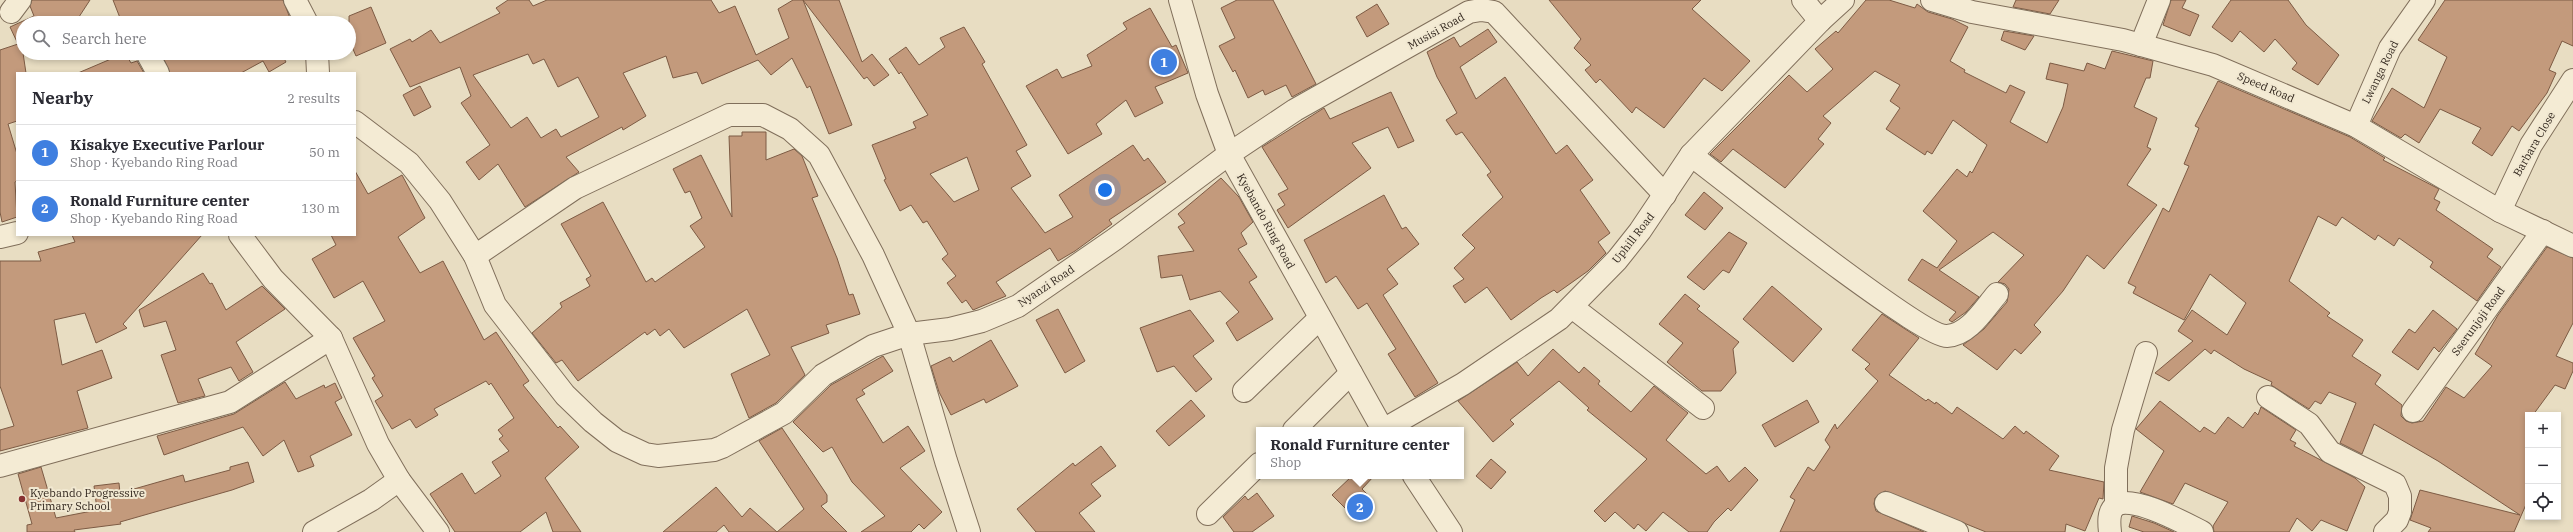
<!DOCTYPE html>
<html lang="en">
<head>
<meta charset="utf-8">
<style>
	body { margin:0; font-family:"IBM Plex Serif",serif; background:#f2f2f3; color:#2b2b33 }
	.controls { position:absolute; right:12px; bottom:12px; display:grid; overflow:hidden; border-radius:0px; box-shadow:0 2px 6px #0003 }
	.controls button { width:36px; height:36px; display:grid; place-items:center; padding:0; border:0; border-bottom:1px solid #e1e1e2; background:#fff; color:#2b2b33; font:20px sans-serif }
	.you { position:absolute; left:1105px; top:190px; width:14px; height:14px; margin:-10px; border:3px solid #fff; border-radius:50%; background:#1a73e8; box-shadow:0 0 0 6px #1a73e833 }
	.badge { display:grid; place-items:center; width:26px; height:26px; border-radius:50%; background:#b45309; color:#fff; font-size:13px; font-weight:700 }
	.pin { position:absolute; translate:-50% -50%; border:2px solid #fff; box-shadow:0 1px 4px #0006 }
	.popup { position:absolute; left:1256px; top:427px; width:208px; height:52px; box-sizing:border-box; display:grid; place-content:center; border-radius:0px; background:#fff; filter:drop-shadow(0 1px 3px #0005); font-size:13px; white-space:nowrap; color:#7c7c81 }
	.popup b { font-size:15px; color:#2b2b33 }
	.popup::after { content:''; position:absolute; left:50%; top:100%; margin-left:-8px; border:8px solid transparent; border-top-color:#fff }
	.list { margin:0; padding:0; list-style:none }
	h2 { display:flex; justify-content:space-between; align-items:center; height:52px; margin:0; padding:0 16px; font-size:17px }
	h2 small { font-size:13px; font-weight:400; color:#7c7c81 }
	.list li { display:grid; grid-template-columns:26px 1fr auto; gap:12px; align-items:center; box-sizing:border-box; height:56px; padding:0 16px; border-top:1px solid #e1e1e2 }
	.list b { display:block; font-size:15px; white-space:nowrap }
	.list p { margin:0; font-size:13px; white-space:nowrap; color:#7c7c81 }
	.list em { font-size:13px; font-style:normal; color:#7c7c81 }
	.icon { flex:none; width:22px; height:22px; fill:none; stroke:currentColor; stroke-width:2; stroke-linecap:round; stroke-linejoin:round }
	.map { position:relative; flex:none; width:2573px; height:532px; overflow:hidden }
	.search { position:absolute; background:#fff; box-shadow:0 2px 6px #0003; left:16px; top:16px; width:340px; height:44px; display:flex; align-items:center; gap:10px; box-sizing:border-box; padding:0 14px; border-radius:22px; color:#7c7c81; font-size:15px }
	.panel { position:absolute; background:#fff; box-shadow:0 2px 6px #0003; left:16px; top:72px; width:340px; height:164px; border-radius:0px }
	.map>svg:first-child { display:block }
	.building { fill:#c39a7c; stroke:#7d5b44; fill-rule:evenodd }
	.lines { fill:none; stroke-linecap:round; stroke-linejoin:round }
	.minor-casing { stroke:#806f5b; stroke-width:24 }
	.minor { stroke:#f4ebd4; stroke-width:22 }
	.poi-dot { fill:#883232; stroke:#f1e8d1; stroke-width:1.5 }
	.labels { text-anchor:middle; dominant-baseline:central; stroke-width:4; stroke-linejoin:round; paint-order:stroke }
	.street-label { font-size:11px; fill:#32271e; stroke:#f1e8d1 }
	.poi-label { font-size:11px; fill:#32271e; stroke:#f1e8d1; text-anchor:start }
</style>
</head>
<body>
<div class="map">
<svg width="2573" height="532" viewBox="0 0 2573 532">
	<rect width="100%" height="100%" fill="#e8ddc2"/>
	<g class="building">
		<polygon points="32,0 90,0 75,23 23,23 23,53 27,53 23,53 26,73 17,73 17,121 8,124 17,154 17,181 15,182 17,217 2,222 0,212 0,50 18,44 10,27 34,16 30,6"/>
		<polygon points="113,0 283,0 290,18 281,23 122,23"/>
		<path d="M508 0H529L533 6 547 0H711L719 13 735 6 756 55 789 38 778 9 793 0H803L852 125 829 134 810 86 807 88 792 58 771 75 758 60 702 84 697 72 673 78 666 56 623 73 646 116 623 130 622 127 566 157 579 172 525 207 498 164 479 180 466 162 490 145 461 103 471 96 460 67 410 87 390 49 410 39 412 42 431 30 440 43 500 13 496 8ZM528 54 533 64 544 59 558 87 578 77 599 117 561 137 556 129 541 138 527 117 511 128 473 75Z"/>
		<polygon points="803,0 839,0 862,62 872,54 889,75 874,86 867,77 864,79"/>
		<polygon points="1237,0 1273,0 1316,84 1292,97 1286,85 1265,95 1263,90 1248,98 1235,70 1233,72 1219,46 1235,38 1221,8"/>
		<polygon points="1549,0 1701,0 1692,9 1750,61 1722,91 1704,78 1664,128 1636,107 1632,113 1600,79 1596,83 1585,70 1591,65 1574,48 1581,39"/>
		<polygon points="1866,0 1889,0 1915,8 1917,4 1928,12 1952,19 1968,27 1950,61 1965,70 1964,72 2006,93 2010,85 2025,92 2010,122 2047,143 2063,107 2068,84 2046,79 2050,63 2084,71 2087,63 2105,69 2112,51 2153,61 2150,78 2146,78 2134,107 2157,118 2147,147 2151,149 2127,185 2157,205 2104,269 2087,255 2063,291 2034,325 2041,332 2021,354 2015,349 1997,370 1963,345 1984,329 2007,302 2009,289 2005,284 1998,282 2024,255 1993,232 1939,270 1979,297 1966,312 1952,322 1949,320 1956,312 1908,280 1922,259 1937,268 1957,241 1923,211 1957,169 1967,177 1970,171 1972,173 1987,145 1953,120 1932,154 1927,151 1925,155 1886,129 1900,108 1890,101 1900,85 1875,71 1823,116 1831,123 1818,139 1824,144 1785,188 1733,149 1721,162 1710,154 1789,75 1807,92 1833,69 1815,49 1836,31 1838,33"/>
		<polygon points="2016,0 2059,0 2050,14 2013,7"/>
		<polygon points="2171,0 2186,0 2182,8 2199,15 2190,36 2163,25"/>
		<polygon points="2231,0 2288,0 2306,25 2339,55 2318,85 2292,69 2297,63 2275,39 2264,52 2240,31 2232,42 2212,27"/>
		<polygon points="2445,0 2573,0 2573,46 2562,41 2549,70 2556,73 2547,93 2519,131 2512,126 2492,156 2472,143 2481,128 2440,109 2419,143 2405,134 2401,138 2372,121 2392,88 2424,108 2447,57 2418,40"/>
		<polygon points="1377,4 1389,24 1367,37 1356,17"/>
		<polygon points="371,7 386,43 356,56 349,40 349,16"/>
		<polygon points="1150,8 1172,47 1176,45 1188,73 1155,87 1163,103 1135,117 1126,100 1096,124 1102,134 1068,154 1026,86 1057,69 1062,78 1092,66 1087,55 1127,29 1123,23"/>
		<path d="M964 27 985 62 982 64 1027 145 1016 151 1031 176 1011 188 1045 233 1073 217 1059 195 1133 145 1144 161 1148 158 1166 182 1109 220 1112 224 1075 251 1058 261 1050 248 996 282 1006 296 973 310 966 300 962 303 947 283 956 276 942 259 948 254 927 221 923 223 911 205 900 211 884 180 886 179 872 145 916 128 913 122 928 115 901 72 899 74 889 59 906 47 919 65 945 47 940 38ZM967 157 979 190 954 202 930 174Z"/>
		<polygon points="1488,29 1497,42 1460,67 1476,99 1505,77 1556,154 1567,145 1593,180 1580,190 1610,233 1598,242 1606,253 1588,271 1557,293 1554,290 1541,298 1511,320 1487,287 1465,303 1453,286 1464,279 1454,268 1475,248 1462,235 1503,197 1487,175 1491,172 1462,132 1456,135 1446,120 1457,113 1437,77 1427,52 1454,37 1460,47"/>
		<polygon points="2004,31 2034,36 2025,50 2001,40"/>
		<polygon points="125,53 131,63 137,61 144,73 78,73"/>
		<polygon points="161,53 281,53 286,62 269,72 263,61 241,73 170,73"/>
		<polygon points="2218,81 2350,137 2385,158 2383,160 2439,189 2434,199 2440,202 2436,210 2493,249 2487,257 2501,267 2477,301 2430,267 2433,262 2399,238 2394,246 2378,235 2375,240 2342,217 2336,226 2318,216 2289,281 2330,313 2327,316 2363,340 2352,356 2381,375 2375,384 2402,405 2401,416 2406,421 2412,423 2423,421 2446,387 2464,398 2492,366 2475,354 2498,315 2547,247 2573,258 2573,323 2556,356 2573,363 2573,371 2565,389 2555,385 2533,415 2528,415 2528,500 2514,532 2428,532 2431,528 2410,520 2420,490 2520,515 2438,461 2374,424 2362,454 2340,443 2356,403 2329,392 2321,404 2315,401 2309,409 2271,385 2272,382 2244,369 2214,350 2211,354 2205,349 2169,381 2155,373 2193,341 2178,331 2192,310 2227,335 2246,303 2210,274 2184,320 2133,293 2136,287 2128,283 2163,208 2169,212 2189,166 2184,164 2199,128 2195,126"/>
		<polygon points="420,86 431,107 414,116 403,95"/>
		<polygon points="1391,92 1414,141 1398,148 1388,127 1352,143 1371,168 1288,228 1277,210 1285,205 1278,194 1288,189 1262,147 1324,108 1330,119"/>
		<polygon points="742,132 766,132 766,160 794,149 802,156 818,196 812,198 837,258 849,295 853,294 860,314 826,325 829,333 791,347 805,375 776,403 749,418 731,374 770,355 747,309 684,348 669,329 660,336 655,329 647,335 645,332 578,381 562,360 556,363 532,333 562,307 560,303 590,286 586,279 591,276 561,224 603,202 646,282 652,278 655,282 705,247 690,226 702,218 690,191 685,193 673,169 701,155 732,217 729,136 742,136"/>
		<polygon points="355,171 368,194 402,175 425,218 398,237 420,273 443,261 484,340 496,332 529,381 523,385 558,428 560,426 579,447 545,478 581,532 553,532 546,512 520,532 455,532 430,494 462,473 475,494 501,476 492,462 509,451 499,439 503,436 498,430 514,418 491,383 489,385 486,381 434,409 438,415 416,428 410,419 392,429 375,401 383,396 372,378 375,376 353,338 385,321 363,281 334,298 312,259 336,245 331,235 355,235"/>
		<polygon points="1221,178 1239,197 1253,222 1241,233 1247,244 1238,249 1257,277 1249,282 1273,319 1237,341 1226,323 1239,312 1220,291 1190,300 1182,275 1161,278 1158,256 1194,251 1178,227 1185,223 1178,214"/>
		<polygon points="1704,192 1723,208 1705,230 1685,215"/>
		<polygon points="1384,195 1402,229 1406,227 1419,244 1387,269 1398,284 1383,295 1438,383 1415,397 1388,354 1396,349 1367,303 1358,309 1336,276 1326,283 1304,240"/>
		<polygon points="1729,232 1747,243 1729,273 1723,270 1704,290 1687,277"/>
		<polygon points="72,235 202,235 123,324 127,328 96,343 85,313 54,320 62,365 102,350 112,378 77,391 88,428 0,451 0,430 14,426 0,386 0,261 41,261 38,252 75,242"/>
		<polygon points="203,273 210,284 212,283 226,310 262,286 285,309 236,342 253,372 239,381 231,367 198,379 205,396 178,403 161,355 176,350 166,321 144,327 139,310"/>
		<polygon points="1772,286 1822,329 1793,362 1743,319"/>
		<polygon points="1685,294 1700,306 1697,309 1739,342 1733,349 1736,373 1721,391 1702,391 1667,362 1683,343 1659,324"/>
		<polygon points="1058,309 1085,361 1065,373 1036,320"/>
		<polygon points="1190,310 1214,341 1193,356 1212,379 1196,392 1174,366 1157,372 1140,328"/>
		<polygon points="2433,310 2457,329 2439,352 2434,347 2418,370 2392,352 2409,329 2415,333"/>
		<polygon points="1882,314 1919,338 1889,375 1926,401 1928,399 1935,404 1936,402 1952,414 1957,407 2003,439 2015,426 2024,434 2026,431 2059,456 2049,470 2104,482 2103,499 2099,498 2085,531 2066,524 2065,532 1986,532 1885,491 1875,498 1874,504 1876,511 1924,532 1780,532 1795,500 1790,497 1808,467 1814,471 1830,447 1825,440 1835,424 1837,429 1878,381 1865,369 1870,364 1852,350"/>
		<polygon points="991,340 1018,386 986,403 984,399 951,415 939,392 931,366 950,357 953,362"/>
		<polygon points="1553,349 1579,373 1584,367 1600,381 1598,384 1631,412 1654,386 1688,413 1666,440 1706,474 1717,466 1729,482 1745,467 1758,480 1731,511 1728,508 1714,522 1707,532 1689,532 1663,512 1646,531 1638,524 1634,529 1615,512 1605,522 1594,511 1647,459 1587,410 1589,408 1559,381 1510,420 1514,424 1493,442 1458,401 1517,362 1528,376"/>
		<polygon points="883,356 893,371 862,390 865,394 856,399 883,443 908,426 925,451 900,468 942,512 924,529 919,524 911,532 861,532 885,516 852,482 832,447 823,452 793,422 831,385"/>
		<polygon points="285,382 296,399 324,385 325,388 335,383 342,398 335,402 352,435 310,456 314,466 298,472 284,440 263,456 243,427 164,455 157,436 234,414"/>
		<polygon points="1191,400 1205,416 1169,446 1156,431"/>
		<polygon points="1807,400 1819,422 1775,447 1762,425"/>
		<polygon points="2160,401 2200,432 2204,427 2215,434 2228,417 2243,428 2255,412 2258,415 2261,407 2296,430 2290,440 2296,443 2294,446 2355,478 2365,487 2347,531 2321,520 2312,531 2297,518 2289,532 2214,532 2213,526 2228,502 2185,483 2173,504 2140,492 2164,451 2136,429"/>
		<polygon points="782,428 827,495 827,502 821,506 847,532 777,532 804,509 759,441"/>
		<polygon points="1101,446 1116,466 1091,484 1101,496 1079,513 1095,532 1036,532 1017,509 1073,463 1075,466"/>
		<polygon points="1491,459 1506,472 1491,489 1476,476"/>
		<polygon points="248,462 254,482 232,490 120,522 121,524 74,530 75,532 27,532 27,525 32,524 18,474 41,467 56,518 97,510 94,486 119,483 120,493 183,475 185,482 230,470 230,467"/>
		<polygon points="1352,476 1374,476 1362,489 1372,499 1353,516 1332,495"/>
		<polygon points="716,487 742,517 750,508 777,532 729,532 724,525 716,532 663,532"/>
		<polygon points="1257,493 1274,516 1252,532 1234,532 1223,517 1245,496 1248,500"/>
		<polygon points="2132,516 2154,523 2174,532 2144,532 2129,527"/>
	</g>
	<g class="lines">
		<defs>
			<g id="minor">
				<polyline points="295,0 307,23"/>
				<polyline points="1180,0 1207,94 1229,154 1383,430"/>
				<polyline points="1803,0 1820,21"/>
				<polyline points="1932,0 1972,12 2123,40 2213,65 2356,126 2500,211 2573,246"/>
				<polyline points="11,12 20,0"/>
				<polyline points="2141,45 2159,0"/>
				<polyline points="147,53 158,73"/>
				<polyline points="317,53 318,73"/>
				<polyline points="355,122 409,163 440,201 475,256 495,305 565,395 593,422 617,441 645,454 658,456 714,450 722,447 784,413 823,375 873,346 909,334 946,461 969,532"/>
				<polyline points="2356,126 2390,48 2424,0"/>
				<path d="M1691 155C1725 181 1922 337 1947 336 1969 335 1984 309 1997 294"/>
				<polyline points="2500,211 2531,145 2573,80"/>
				<polyline points="240,235 273,279 331,338 378,444 399,480 438,532"/>
				<polyline points="0,237 17,233"/>
				<polyline points="475,256 575,188 729,115 763,115 790,129 819,155 873,255 909,334 950,329 982,321 1018,306 1115,239 1229,154 1295,110 1469,12 1481,10 1494,12 1665,195"/>
				<polyline points="1572,307 1703,408"/>
				<polyline points="1244,391 1320,318"/>
				<polyline points="2268,397 2309,424 2330,452 2395,484 2400,496 2400,512 2397,520 2385,532"/>
				<polyline points="2413,411 2543,231"/>
				<polyline points="1294,430 1351,373"/>
				<polyline points="1383,430 1463,384 1559,319 1617,260 1640,231 1691,155 1820,21 1843,0"/>
				<polyline points="0,466 230,402 331,338"/>
				<polyline points="1414,476 1451,532"/>
				<polyline points="1886,503 1957,532"/>
				<polyline points="2116,505 2116,468 2123,430 2146,353"/>
				<polyline points="1208,514 1259,464"/>
				<polyline points="314,532 371,500 399,480"/>
				<path d="M2110 532C2109 523 2108 512 2115 506 2130 493 2186 524 2202 532"/>
			</g>
		</defs>
		<use href="#minor" class="minor-casing"/>
		<use href="#minor" class="minor"/>
	</g>
	<circle class="poi-dot" cx="22" cy="499" r="4"/>
	<g class="labels">
		<g class="street-label">
			<text transform="translate(1436 31) rotate(-29)">Musisi Road</text>
			<text transform="translate(2380 72) rotate(-64)">Lwanga Road</text>
			<text transform="translate(2266 87) rotate(23)">Speed Road</text>
			<text transform="translate(2534 144) rotate(-60)">Barbara Close</text>
			<text transform="translate(1266 221) rotate(61)">Kyebando Ring Road</text>
			<text transform="translate(1633 238) rotate(-52)">Uphill Road</text>
			<text transform="translate(1046 286) rotate(-34)">Nyanzi Road</text>
			<text transform="translate(2478 321) rotate(-54)">Sserunjoji Road</text>
		</g>
		<g class="poi-label">
			<text x="30" y="493">Kyebando Progressive<tspan x="30" dy="13">Primary School</tspan></text>
		</g>
	</g>
</svg>
<div class="controls">
<button>+</button>
<button>−</button>
<button><svg class="icon" aria-label="locate" viewBox="0 0 24 24"><circle cx="12" cy="12" r="6"/><path d="M12 2v4M12 18v4M2 12h4M18 12h4"/></svg></button>
</div>
<div class="you"></div>
<div class="pin badge" style="left:1164px;top:62px;background:#3f7fe0">1</div>
<div class="pin badge" style="left:1360px;top:507px;background:#3f7fe0">2</div>
<div class="popup"><b>Ronald Furniture center</b>Shop</div>
<div class="search"><svg class="icon" aria-label="search" viewBox="0 0 24 24"><circle cx="10" cy="10" r="6"/><path d="M15 15l6 6"/></svg>Search here</div>
<section class="panel">
<h2>Nearby<small>2 results</small></h2>
<ul class="list">
<li><span class="badge" style="background:#3f7fe0">1</span><div><b>Kisakye Executive Parlour</b><p>Shop · Kyebando Ring Road</p></div><em>50 m</em></li>
<li><span class="badge" style="background:#3f7fe0">2</span><div><b>Ronald Furniture center</b><p>Shop · Kyebando Ring Road</p></div><em>130 m</em></li>
</ul>
</section>
</div>
</body>
</html>
